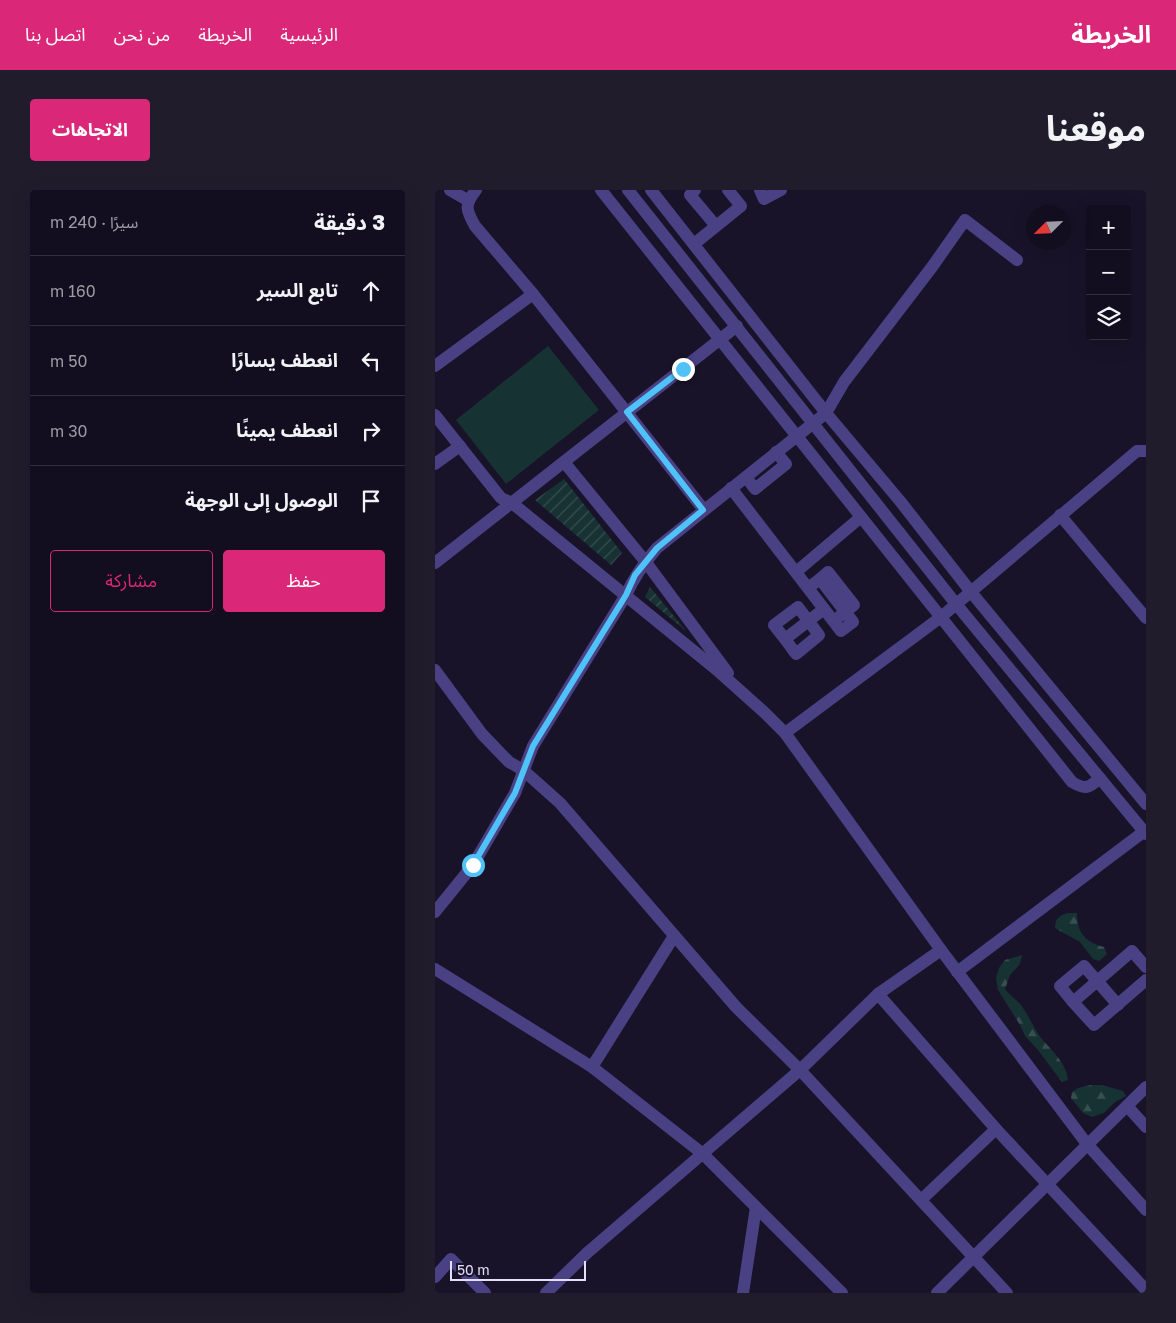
<!DOCTYPE html>
<html lang="ar">
<head>
<meta charset="utf-8">
<style>
	body { margin:0; font-family:"Golos Text","Noto Sans Arabic",sans-serif; background:#201c2c; color:#f1f3f6; direction:rtl }
	.controls { position:absolute; right:15px; top:15px; display:grid; overflow:hidden; border-radius:5px; box-shadow:0 5px 20px #0002 }
	.controls button { width:45px; height:45px; display:grid; place-items:center; padding:0; border:0; border-bottom:1px solid #322e3d; background:#130e1f; color:#f1f3f6; font:25px sans-serif }
	.compass { position:absolute; left:591px; top:15px; width:45px; height:45px; border-radius:50%; background:#130e1f; box-shadow:0 5px 20px #0002; rotate:246deg }
	.scale { position:absolute; left:15px; bottom:12px; width:136px; box-sizing:border-box; padding-left:5px; border:2px solid #e4defd; border-top:0; font-size:14px; line-height:18px; white-space:nowrap; color:#e4defd; -webkit-text-stroke:4px #191329; paint-order:stroke }
	.stop { position:absolute; width:15px; height:15px; margin:-11px; border:4px solid #4fc3f7; border-radius:50%; background:#fff }
	.stop.end { background:#4fc3f7; border-color:#fff; box-shadow:0 1px 5px #0008 }
	.list { margin:0; padding:0; list-style:none }
	h2 { display:flex; justify-content:space-between; align-items:center; height:65px; margin:0; padding:0 20px; font-size:21px }
	h2 small { font-size:16px; font-weight:400; color:#9d9ca4 }
	.list li { display:grid; grid-template-columns:32px 1fr auto; gap:15px; align-items:center; box-sizing:border-box; height:70px; padding:0 20px; border-top:1px solid #322e3d }
	.list b { display:block; font-size:19px; white-space:nowrap }
	.list em { font-size:16px; font-style:normal; color:#9d9ca4 }
	.actions { display:flex; gap:10px; padding:15px 20px }
	.actions a { flex:1; padding:11px 0; border:1px solid #db2777; border-radius:5px; text-align:center; font-size:18px; color:#db2777 }
	.actions .main { background:#db2777; color:#fff }
	.icon { flex:none; width:28px; height:28px; fill:none; stroke:currentColor; stroke-width:2; stroke-linecap:round; stroke-linejoin:round }
	.map { position:relative; flex:none; width:711px; height:1103px; overflow:hidden; direction:ltr; border-radius:5px }
	header { display:flex; align-items:center; gap:30px; box-sizing:border-box; height:70px; padding:0 25px; background:#db2777; color:#fff }
	header strong { font-size:24px }
	nav { display:flex; gap:28px; margin-inline-start:auto; font-size:18px }
	.intro { display:flex; align-items:center; justify-content:space-between; box-sizing:border-box; height:120px; padding:0 30px }
	h1 { margin:0; font-size:35px }
	.button { padding:12px 22px; border-radius:5px; background:#db2777; color:#fff; font-size:18px; font-weight:700 }
	main { display:flex; gap:30px; padding:0 30px }
	aside { flex:1; background:#130e1f; border-radius:5px; box-shadow:0 5px 20px #0002 }
	.map>svg:first-child { display:block }
	.green { fill:#163233 }
	.forest { fill:url(#forest-firs) }
	.garden { fill:url(#garden-furrows) }
	.lines { fill:none; stroke-linecap:round; stroke-linejoin:round }
	.minor { stroke:#4a4185; stroke-width:12 }
	.route { stroke:#4fc3f7; stroke-width:6 }
</style>
</head>
<body>
<header>
<strong>الخريطة</strong>
<nav><a>الرئيسية</a><a>الخريطة</a><a>من نحن</a><a>اتصل بنا</a></nav>
</header>
<div class="intro"><h1>موقعنا</h1><a class="button">الاتجاهات</a></div>
<main>
<div class="map">
<svg width="711" height="1103" viewBox="0 0 711 1103">
	<defs>
		<pattern id="forest-firs" width="22" height="20" patternUnits="userSpaceOnUse" patternTransform="scale(1.25)"><rect width="22" height="20" fill="#163233"/><path d="M5 1l3.5 6h-7zM16 11l3.5 6h-7z" fill="#384f51"/></pattern>
		<pattern id="garden-furrows" width="10" height="10" patternUnits="userSpaceOnUse" patternTransform="scale(1.25)"><rect width="10" height="10" fill="#163233"/><path d="M-1 1l2-2M0 10L10 0M9 11l2-2" fill="none" stroke="#384f51"/></pattern>
	</defs>
	<rect width="100%" height="100%" fill="#191329"/>
	<polygon class="green" points="113,156 164,220 71,294 21,230"/>
	<g class="forest">
		<path d="M632 723H642C642 743 650 752 669 757L672 764 664 771 658 769 645 752 620 738C620 729 624 726 632 723Z"/>
		<path d="M587 765 585 774 575 785 570 799C576 807 584 811 588 818 595 828 599 839 606 848 617 861 631 872 633 890L627 892 603 860 590 846 585 835 563 800 561 788 564 778 570 770Z"/>
		<polygon points="656,895 667,895 688,901 691,906 680,912 669,923 657,927 648,923 636,908 637,902 643,898"/>
	</g>
	<g class="garden">
		<polygon points="129,289 187,363 176,375 100,310"/>
		<polygon points="215,397 251,441 210,407"/>
	</g>
	<g class="lines">
		<g class="minor">
			<polyline points="15,0 34,11"/>
			<path d="M41 0C29 15 31 20 40 36L98 104 269 320"/>
			<path d="M166 0 637 592C650 600 654 598 665 588"/>
			<polyline points="193,0 521,414 711,644"/>
			<polyline points="216,0 391,223 465,311 536,402 711,614"/>
			<polyline points="260,0 255,5 281,36"/>
			<polyline points="325,0 329,9 346,0"/>
			<polyline points="259,54 306,16 293,0"/>
			<polyline points="0,176 98,104"/>
			<polyline points="0,225 66,308 77,313 282,480 330,523 350,543 506,760 652,954 711,1020"/>
			<polyline points="129,272 210,371 293,483"/>
			<polyline points="0,274 25,256"/>
			<polyline points="311,287 320,299 351,274 341,262"/>
			<polyline points="296,298 406,441 418,432 385,389 373,398"/>
			<polyline points="625,325 711,428"/>
			<polyline points="0,373 302,136"/>
			<polyline points="361,382 426,327"/>
			<polyline points="385,389 393,382 419,415 405,426"/>
			<polyline points="350,449 361,464 384,445 363,417 339,435 350,449 389,419"/>
			<polyline points="0,480 47,544 74,572 88,580 125,613 301,817 365,880 572,1103"/>
			<polyline points="350,543 506,427 702,261 711,261"/>
			<path d="M0 722 38 675 80 603 98 556 191 405C199 387 209 373 222 358L391 223 409 192 497 77 530 30 582 70"/>
			<polyline points="711,777 697,761 638,812 659,835 711,790"/>
			<polyline points="0,779 157,877 268,964 407,1103"/>
			<polyline points="522,782 711,640"/>
			<polyline points="443,804 561,939 711,1100"/>
			<polyline points="638,812 625,796 649,776 683,815"/>
			<polyline points="157,877 239,746"/>
			<polyline points="692,916 711,937"/>
			<polyline points="486,1010 561,939"/>
			<polyline points="0,1087 16,1069 50,1103"/>
			<polyline points="111,1103 152,1063 365,880 443,804 506,760"/>
			<polyline points="308,1103 321,1017"/>
			<polyline points="502,1103 711,897"/>
		</g>
	</g>
	<g class="lines">
		<polyline class="route" points="38,675 80,603 98,556 191,405 200,385 222,358 268,320 192,222 248,179"/>
	</g>
</svg>
<div class="controls">
<button>+</button>
<button>−</button>
<button><svg class="icon" aria-label="layers" viewBox="0 0 24 24"><path d="M12 4l9 5-9 5-9-5zM3 14l9 5 9-5"/></svg></button>
</div>
<svg class="compass" viewBox="-18 -18 36 36"><path d="M0-13l5 13h-10z" fill="#e53935"/><path d="M0 13l5-13h-10z" fill="#9d9ca4"/></svg>
<div class="scale">50 m</div>
<div class="stop" style="left:38px;top:675px"></div>
<div class="stop end" style="left:248px;top:179px"></div>
</div>
<aside>
<h2>3 دقيقة<small>سيرًا · 240 m</small></h2>
<ul class="list">
<li><svg class="icon" aria-label="ahead" viewBox="0 0 24 24"><path d="M12 20V5M6 11l6-6 6 6"/></svg><div><b>تابع السير</b></div><em>160 m</em></li>
<li><svg class="icon" aria-label="left" viewBox="0 0 24 24"><path d="M17 20v-9H6M10 6l-5 5 5 5"/></svg><div><b>انعطف يسارًا</b></div><em>50 m</em></li>
<li><svg class="icon" aria-label="right" viewBox="0 0 24 24"><path d="M7 20v-9h11M14 6l5 5-5 5"/></svg><div><b>انعطف يمينًا</b></div><em>30 m</em></li>
<li><svg class="icon" aria-label="arrive" viewBox="0 0 24 24"><path d="M6 21V4h12l-3 4 3 4H6"/></svg><div><b>الوصول إلى الوجهة</b></div></li>
</ul>
<div class="actions"><a class="main">حفظ</a><a>مشاركة</a></div>
</aside>
</main>
</body>
</html>
